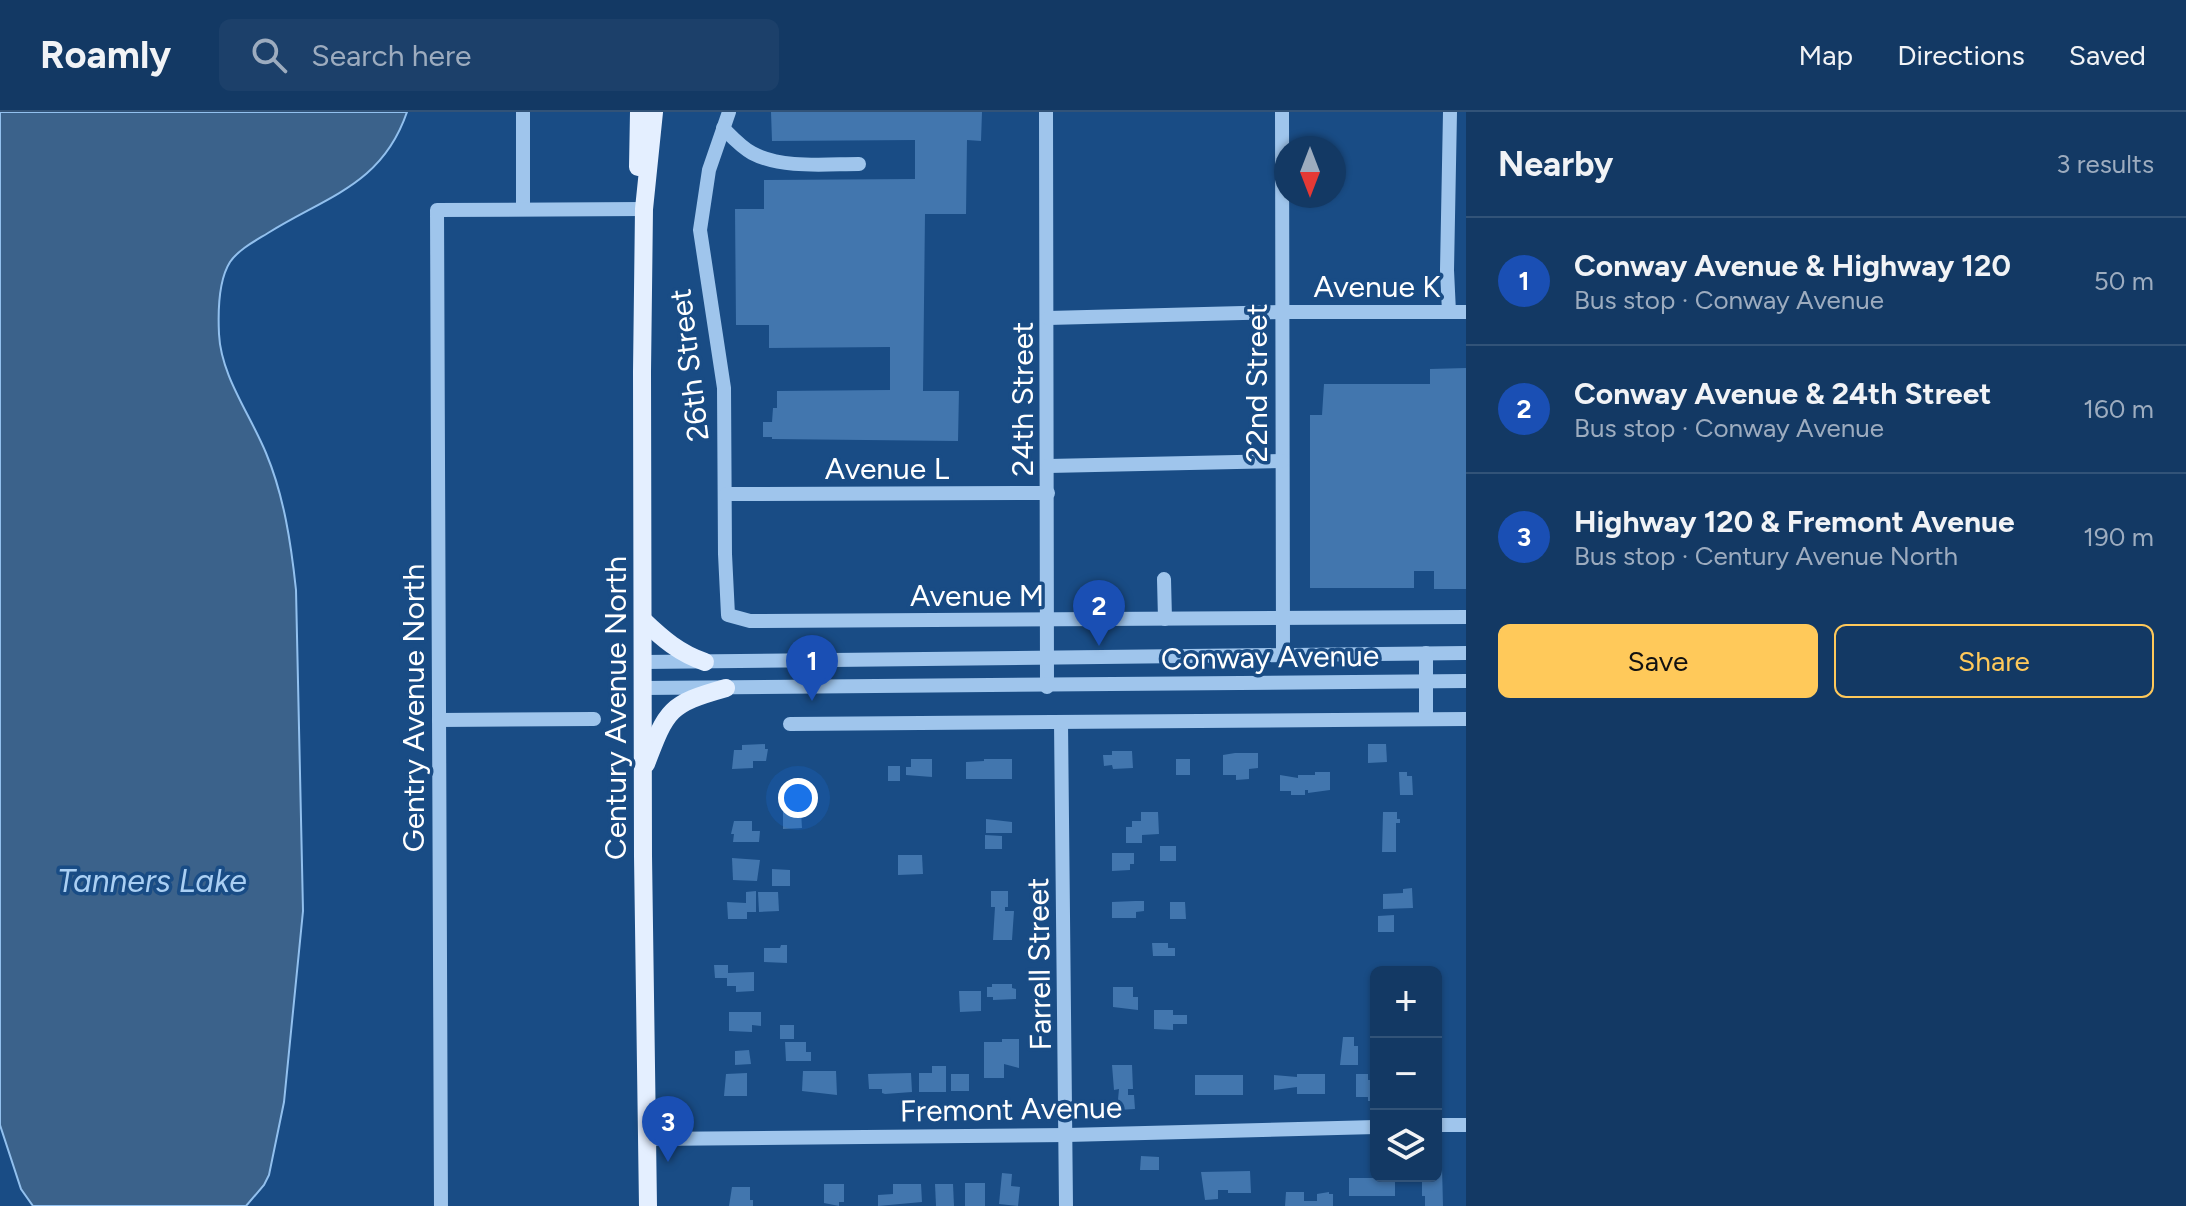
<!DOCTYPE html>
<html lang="en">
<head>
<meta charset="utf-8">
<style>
	body { margin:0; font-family:Figtree,sans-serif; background:#1c406a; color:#f1f3f6 }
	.controls { position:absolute; right:24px; bottom:24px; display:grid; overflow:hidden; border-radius:12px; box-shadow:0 2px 6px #0004 }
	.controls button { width:72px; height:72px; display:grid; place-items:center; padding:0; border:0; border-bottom:2px solid #325378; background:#133964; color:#f1f3f6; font:40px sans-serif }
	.compass { position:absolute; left:1274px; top:24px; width:72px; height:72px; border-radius:50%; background:#133964; box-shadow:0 2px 6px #0004; rotate:180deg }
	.you { position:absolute; left:798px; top:686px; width:28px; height:28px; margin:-20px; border:6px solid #fff; border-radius:50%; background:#1a73e8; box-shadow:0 0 0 12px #1a73e833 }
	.badge { display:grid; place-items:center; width:52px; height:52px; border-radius:50%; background:#ffc95a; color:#fff; font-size:26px; font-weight:700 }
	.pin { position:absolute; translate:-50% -66px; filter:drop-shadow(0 2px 4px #0008) }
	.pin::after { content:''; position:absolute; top:42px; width:28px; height:24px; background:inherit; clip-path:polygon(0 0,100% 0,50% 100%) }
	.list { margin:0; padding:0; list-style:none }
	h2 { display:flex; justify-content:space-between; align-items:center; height:104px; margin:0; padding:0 32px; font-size:34px }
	h2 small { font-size:26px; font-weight:400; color:#9dacbf }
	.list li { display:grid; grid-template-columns:52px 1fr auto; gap:24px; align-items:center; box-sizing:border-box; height:128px; padding:0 32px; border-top:2px solid #325378 }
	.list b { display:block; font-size:30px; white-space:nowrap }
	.list p { margin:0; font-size:26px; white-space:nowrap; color:#9dacbf }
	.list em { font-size:26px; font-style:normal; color:#9dacbf }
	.actions { display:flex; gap:16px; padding:24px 32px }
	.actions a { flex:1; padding:18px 0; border:2px solid #ffc95a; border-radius:12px; text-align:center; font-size:28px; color:#ffc95a }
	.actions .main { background:#ffc95a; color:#111 }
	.icon { flex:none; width:44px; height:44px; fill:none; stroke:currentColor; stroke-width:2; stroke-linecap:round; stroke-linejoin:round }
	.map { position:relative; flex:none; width:1466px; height:1094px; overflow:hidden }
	header { display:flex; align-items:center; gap:48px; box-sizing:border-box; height:112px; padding:0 40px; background:#133964; border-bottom:2px solid #325378 }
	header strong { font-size:38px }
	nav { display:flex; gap:44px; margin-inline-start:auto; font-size:28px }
	.search { width:560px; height:72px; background:#1c406a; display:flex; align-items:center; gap:20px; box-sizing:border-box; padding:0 28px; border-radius:12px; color:#9dacbf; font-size:30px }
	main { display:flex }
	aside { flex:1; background:#133964 }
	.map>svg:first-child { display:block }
	.water { fill:#3b628b; stroke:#92c0ee; stroke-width:2 }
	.building { fill:#4276ae }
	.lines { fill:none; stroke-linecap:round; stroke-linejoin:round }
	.minor { stroke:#9fc5ec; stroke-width:14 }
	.major { stroke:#e4efff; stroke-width:18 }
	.labels { text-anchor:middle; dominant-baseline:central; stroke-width:7; stroke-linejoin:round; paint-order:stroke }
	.street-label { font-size:30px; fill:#fff; stroke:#194c85 }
	.water-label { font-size:32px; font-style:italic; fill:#aacff3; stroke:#194c85 }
</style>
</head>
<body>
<header>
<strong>Roamly</strong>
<div class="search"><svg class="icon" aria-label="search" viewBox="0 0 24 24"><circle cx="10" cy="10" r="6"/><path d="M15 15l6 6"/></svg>Search here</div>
<nav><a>Map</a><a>Directions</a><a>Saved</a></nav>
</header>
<main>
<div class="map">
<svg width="1466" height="1094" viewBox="0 0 1466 1094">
	<rect width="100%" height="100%" fill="#194c85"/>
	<path class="water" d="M0 0H407C382 73 327 84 268 121 255 129 239 137 230 150 218 169 218 201 219 222 221 264 250 302 266 341 284 384 291 431 296 478L303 799 284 990 269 1063 264 1073 246 1094H33L21 1077 0 1013Z"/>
	<g class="building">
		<polygon points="771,0 982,0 981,29 967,28 966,102 925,102 923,279 959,279 958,329 772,327 772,325 763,325 763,310 772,310 773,296 777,296 777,279 890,278 890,235 769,236 769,213 736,213 735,97 764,97 764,68 915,67 915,28 772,29"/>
		<polygon points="1466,256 1466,477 1434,477 1434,459 1414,459 1414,476 1310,476 1310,303 1322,303 1324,272 1430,272 1430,257"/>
		<polygon points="765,632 765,637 768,637 766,649 753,649 753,656 732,657 734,638 742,638 742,633"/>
		<polygon points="1368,632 1386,632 1387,650 1368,651"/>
		<polygon points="1112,639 1132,639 1133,656 1113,657 1112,653 1104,654 1103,643 1112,643"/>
		<polygon points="1235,641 1258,641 1258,656 1249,657 1249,667 1236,668 1236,663 1223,663 1223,643"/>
		<polygon points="911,647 932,647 932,665 906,663 906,655 911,655"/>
		<polygon points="984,647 1012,647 1012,667 966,667 966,650 984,649"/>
		<rect x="1176" y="647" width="14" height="16"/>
		<rect x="888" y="654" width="12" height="15"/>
		<polygon points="1315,660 1330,660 1330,678 1308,681 1308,678 1305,678 1305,683 1291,683 1291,679 1280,679 1280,663 1298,666 1298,663 1315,663"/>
		<polygon points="1399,660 1407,660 1407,664 1412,664 1413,683 1400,683"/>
		<polygon points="801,699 802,716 783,717 783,700"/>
		<polygon points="1141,700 1158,700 1159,722 1142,723 1142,731 1126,731 1126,715 1132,715 1132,709 1141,709"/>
		<polygon points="1383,700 1397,700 1397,707 1400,707 1400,711 1396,711 1396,740 1382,740"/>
		<polygon points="986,707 1012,710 1012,721 986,721"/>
		<polygon points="734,709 752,709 752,719 760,719 759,730 733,730 734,722 731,722"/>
		<polygon points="985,723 1002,724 1002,737 985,737"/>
		<rect x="1160" y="734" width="16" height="15"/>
		<polygon points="1112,741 1134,741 1134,752 1130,752 1130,758 1112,759"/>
		<polygon points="898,743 922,743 923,762 898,763"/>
		<polygon points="732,746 760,748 757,769 733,768"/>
		<polygon points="772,757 790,758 790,774 772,774"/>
		<polygon points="1412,776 1413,796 1383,797 1383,782 1403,781 1403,777"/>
		<polygon points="756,779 756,800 747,800 747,807 728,807 727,790 746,791 746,780"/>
		<polygon points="991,779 1008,779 1008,795 1005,795 1005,799 1014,799 1012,828 993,828 995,795 991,795"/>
		<polygon points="758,780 778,780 779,799 759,800"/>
		<polygon points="1135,789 1144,789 1144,799 1136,800 1136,806 1112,806 1112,790"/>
		<polygon points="1170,790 1185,790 1186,807 1170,807"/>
		<polygon points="1394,803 1394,820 1378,820 1378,804"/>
		<polygon points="1152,831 1168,831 1168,836 1175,836 1175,844 1153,844"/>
		<polygon points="781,833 787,833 787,851 764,850 764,836 780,836"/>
		<polygon points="714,853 728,853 728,861 754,860 754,879 736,880 736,874 727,874 727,866 715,866"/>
		<polygon points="992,872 1012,872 1012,876 1016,877 1016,887 993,888 993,885 987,885 987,875 992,875"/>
		<polygon points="1113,875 1133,875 1133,885 1138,885 1138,898 1113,895"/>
		<polygon points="959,879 981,879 981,899 960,900"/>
		<polygon points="1154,898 1173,898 1173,903 1187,903 1187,912 1173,912 1173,918 1154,917"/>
		<polygon points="729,900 761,900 761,914 752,913 752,920 729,919"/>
		<rect x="780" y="913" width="14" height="14"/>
		<polygon points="1343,925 1354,925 1354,934 1358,934 1358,953 1340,953"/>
		<polygon points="1002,927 1019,927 1019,956 1004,952 1004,966 984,966 984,930 1002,930"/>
		<polygon points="785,930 806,930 806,940 811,940 811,949 786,949"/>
		<polygon points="749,938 751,952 735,953 735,939"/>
		<polygon points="1112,953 1132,953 1133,977 1128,977 1128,983 1134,983 1135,997 1117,998 1119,977 1114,978"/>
		<polygon points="932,954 946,954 946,980 919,980 919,961 932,961"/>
		<polygon points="803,959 836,959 837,983 802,979"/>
		<polygon points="747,961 747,984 724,984 726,962"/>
		<polygon points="911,961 912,980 885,982 882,981 882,977 869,977 868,962"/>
		<rect x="951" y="962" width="18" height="17"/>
		<polygon points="1297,962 1325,962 1325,982 1297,982 1297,975 1274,978 1274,963 1297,965"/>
		<polygon points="1356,962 1368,962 1368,968 1376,968 1376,989 1368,989 1368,985 1356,985"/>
		<rect x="1195" y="963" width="48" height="20"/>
		<polygon points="1141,1044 1159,1045 1159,1058 1140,1058"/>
		<polygon points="1436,1055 1442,1055 1443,1094 1425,1094 1425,1084 1422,1084 1422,1064 1436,1064"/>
		<polygon points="1250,1059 1251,1081 1228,1081 1228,1078 1218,1078 1218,1087 1205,1088 1201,1060"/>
		<polygon points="1002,1061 1012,1062 1011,1074 1020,1075 1018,1094 999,1092"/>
		<polygon points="1375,1064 1395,1064 1395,1084 1349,1084 1349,1066 1375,1066"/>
		<rect x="965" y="1071" width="20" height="23"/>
		<polygon points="824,1072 844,1072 844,1090 839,1090 839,1094 824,1091"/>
		<polygon points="893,1072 921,1072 922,1090 878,1094 878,1083 893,1082"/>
		<polygon points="935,1072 953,1072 954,1094 936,1094"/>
		<polygon points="732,1075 750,1075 750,1088 753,1088 753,1094 729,1094"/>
		<polygon points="1286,1080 1304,1080 1304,1089 1317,1089 1317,1082 1329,1080 1329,1082 1333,1082 1333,1094 1285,1094"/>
	</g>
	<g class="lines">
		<g class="minor">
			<polyline points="523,0 523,97"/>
			<polyline points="729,0 709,58 700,118 724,276 725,442 728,503 750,509 1466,505"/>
			<polyline points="1046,0 1047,575"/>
			<polyline points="1282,0 1283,542"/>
			<path d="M723 16C732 25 741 35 752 41 782 57 826 52 859 52"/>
			<polyline points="1449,200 1447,158 1450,0"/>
			<polyline points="1048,206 1282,200 1466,200"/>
			<polyline points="1048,354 1282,349"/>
			<polyline points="726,382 1048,381"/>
			<polyline points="1164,467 1165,507"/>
			<polyline points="643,550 1466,541"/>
			<polyline points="642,576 1466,569"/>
			<polyline points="1426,607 1426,541"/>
			<polyline points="439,608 594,607"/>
			<polyline points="1061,610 1066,1094"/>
			<polyline points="790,612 1466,607"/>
			<polyline points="1436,1013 1466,1013"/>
			<polyline points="648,1027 1067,1023 1376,1015"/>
			<polyline points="441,1094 437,98 644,97"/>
		</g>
		<g class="major">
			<polyline points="638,55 639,0"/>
			<path d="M643 508C663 527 679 541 705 550"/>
			<path d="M646 652C667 597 669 592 726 576"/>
			<polyline points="648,1094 643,744 642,260 644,97 654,0"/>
		</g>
	</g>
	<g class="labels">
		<g class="street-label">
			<text x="1377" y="174">Avenue K</text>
			<text transform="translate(689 253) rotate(-97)">26th Street</text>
			<text transform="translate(1256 271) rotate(-90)">22nd Street</text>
			<text transform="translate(1022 287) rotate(-90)">24th Street</text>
			<text x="887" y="356">Avenue L</text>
			<text x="977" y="483">Avenue M</text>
			<text transform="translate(1270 545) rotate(-1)">Conway Avenue</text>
			<text transform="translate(413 596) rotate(-90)">Gentry Avenue North</text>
			<text transform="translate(615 596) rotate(-90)">Century Avenue North</text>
			<text transform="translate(1039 852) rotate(-91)">Farrell Street</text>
			<text transform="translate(1011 997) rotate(-1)">Fremont Avenue</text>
		</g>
		<g class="water-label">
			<text x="152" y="769">Tanners Lake</text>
		</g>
	</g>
</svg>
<div class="controls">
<button>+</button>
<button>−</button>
<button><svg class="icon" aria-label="layers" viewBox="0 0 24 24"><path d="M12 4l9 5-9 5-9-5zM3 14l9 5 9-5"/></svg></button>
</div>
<svg class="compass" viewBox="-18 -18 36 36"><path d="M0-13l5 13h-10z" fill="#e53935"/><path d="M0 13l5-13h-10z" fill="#9dacbf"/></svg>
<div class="you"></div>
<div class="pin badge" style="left:812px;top:589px;background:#1a4fb4">1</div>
<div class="pin badge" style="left:1099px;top:534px;background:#1a4fb4">2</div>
<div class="pin badge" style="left:668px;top:1050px;background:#1a4fb4">3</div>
</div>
<aside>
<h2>Nearby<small>3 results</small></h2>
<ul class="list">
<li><span class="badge" style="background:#1a4fb4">1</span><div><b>Conway Avenue &amp; Highway 120</b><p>Bus stop · Conway Avenue</p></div><em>50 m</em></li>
<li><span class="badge" style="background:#1a4fb4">2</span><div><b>Conway Avenue &amp; 24th Street</b><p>Bus stop · Conway Avenue</p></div><em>160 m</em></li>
<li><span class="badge" style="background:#1a4fb4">3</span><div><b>Highway 120 &amp; Fremont Avenue</b><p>Bus stop · Century Avenue North</p></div><em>190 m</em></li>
</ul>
<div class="actions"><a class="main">Save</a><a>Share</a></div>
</aside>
</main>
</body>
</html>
